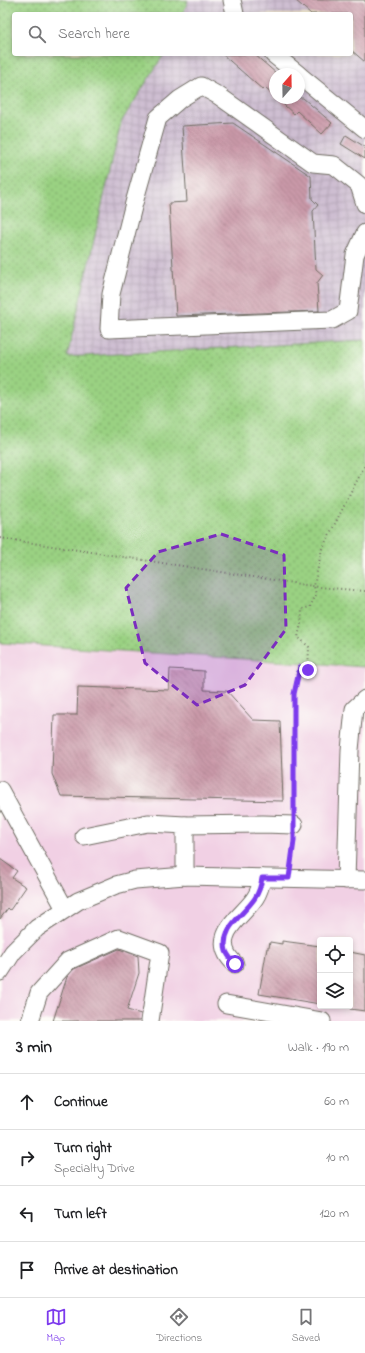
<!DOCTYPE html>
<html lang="en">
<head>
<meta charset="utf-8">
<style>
	body { margin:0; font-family:"Indie Flower",sans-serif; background:#f2f2f2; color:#202124 }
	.controls { position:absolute; right:12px; bottom:12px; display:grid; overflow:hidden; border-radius:4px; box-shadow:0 2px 6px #0003 }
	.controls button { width:36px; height:36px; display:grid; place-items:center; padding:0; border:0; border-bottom:1px solid #e0e0e0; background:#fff; color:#202124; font:20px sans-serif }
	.compass { position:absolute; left:269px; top:68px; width:36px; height:36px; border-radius:50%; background:#fff; box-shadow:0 2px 6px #0003; rotate:20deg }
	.stop { position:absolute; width:12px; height:12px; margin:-9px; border:3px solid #7c3aed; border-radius:50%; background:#fff }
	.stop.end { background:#7c3aed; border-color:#fff; box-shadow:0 1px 4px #0008 }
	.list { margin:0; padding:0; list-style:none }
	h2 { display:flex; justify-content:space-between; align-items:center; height:52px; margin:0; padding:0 16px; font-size:17px }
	h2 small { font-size:13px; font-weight:400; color:#757577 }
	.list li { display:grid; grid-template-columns:26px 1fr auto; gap:12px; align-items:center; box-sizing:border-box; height:56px; padding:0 16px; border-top:1px solid #e0e0e0 }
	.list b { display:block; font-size:15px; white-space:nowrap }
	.list p { margin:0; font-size:13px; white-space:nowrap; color:#757577 }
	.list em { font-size:13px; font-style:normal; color:#757577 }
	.icon { flex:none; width:22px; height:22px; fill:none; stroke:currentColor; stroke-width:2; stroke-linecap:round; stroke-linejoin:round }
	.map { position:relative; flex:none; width:365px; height:1021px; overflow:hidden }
	.search { position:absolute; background:#fff; box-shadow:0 2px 6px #0003; left:12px; right:12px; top:12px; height:44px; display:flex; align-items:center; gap:10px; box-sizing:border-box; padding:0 14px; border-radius:4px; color:#757577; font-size:15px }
	.sheet { height:276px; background:#fff }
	nav { display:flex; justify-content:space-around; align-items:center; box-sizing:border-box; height:56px; border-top:1px solid #e0e0e0; background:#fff; font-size:11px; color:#757577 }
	nav a { display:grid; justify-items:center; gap:2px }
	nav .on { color:#7c3aed }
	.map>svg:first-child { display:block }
	.built { fill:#f1d0e4; fill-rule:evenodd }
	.industrial { fill:url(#industrial-grid); fill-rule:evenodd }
	.grass { fill:url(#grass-dots); stroke:#627e56 }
	.building { fill:url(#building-back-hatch) }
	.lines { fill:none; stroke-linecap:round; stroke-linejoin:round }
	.minor-casing { stroke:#706c63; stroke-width:19 }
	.path { stroke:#706c63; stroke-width:2; stroke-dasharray:1 3; stroke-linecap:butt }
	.minor { stroke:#fff; stroke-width:17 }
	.route { stroke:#7c3aed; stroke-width:5 }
	.marked { fill:#7b2cbf; fill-opacity:0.2; stroke:#7b2cbf; stroke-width:3; stroke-dasharray:8 5; stroke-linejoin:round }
</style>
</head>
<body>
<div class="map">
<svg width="365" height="1021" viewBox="0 0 365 1021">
	<defs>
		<pattern id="industrial-grid" width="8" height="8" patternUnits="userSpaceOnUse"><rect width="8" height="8" fill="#cebed1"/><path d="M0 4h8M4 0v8" fill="none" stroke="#b1a3b4"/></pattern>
		<pattern id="grass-dots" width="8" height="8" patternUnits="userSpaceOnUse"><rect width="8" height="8" fill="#9ad182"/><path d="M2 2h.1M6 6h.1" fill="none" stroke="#7eaa6b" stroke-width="1.8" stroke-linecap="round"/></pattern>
		<pattern id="building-back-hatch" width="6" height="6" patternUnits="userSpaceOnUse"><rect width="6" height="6" fill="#ca99a9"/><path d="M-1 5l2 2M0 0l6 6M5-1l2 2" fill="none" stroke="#a47d8a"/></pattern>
	</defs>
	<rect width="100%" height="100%" fill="#fdfcf7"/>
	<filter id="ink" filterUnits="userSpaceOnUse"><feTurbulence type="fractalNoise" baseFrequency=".025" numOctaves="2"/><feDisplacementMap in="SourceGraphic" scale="8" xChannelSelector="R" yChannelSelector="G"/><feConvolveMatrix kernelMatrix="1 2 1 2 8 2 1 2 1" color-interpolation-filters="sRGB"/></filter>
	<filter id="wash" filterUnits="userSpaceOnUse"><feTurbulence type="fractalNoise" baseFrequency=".012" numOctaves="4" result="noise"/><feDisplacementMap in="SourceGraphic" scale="16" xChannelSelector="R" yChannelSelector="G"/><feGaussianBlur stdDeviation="0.9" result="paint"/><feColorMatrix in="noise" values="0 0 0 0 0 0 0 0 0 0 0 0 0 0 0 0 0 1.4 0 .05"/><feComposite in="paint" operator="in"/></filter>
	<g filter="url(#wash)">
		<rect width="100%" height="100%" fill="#f0e6cb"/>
		<path class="built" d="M0 643 365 667V1021H0ZM320 940H350V1006H320Z"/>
		<path class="industrial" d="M188 0H365V340L67 357 121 122 164 54H351V14H183ZM275 74H299V98H275Z"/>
		<polygon class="grass" points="0,0 188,0 183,14 14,14 14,54 164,54 121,122 67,357 365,340 365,667 0,643"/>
		<g id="blocks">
			<g class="building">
				<polygon points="295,0 365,0 365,62 351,50 351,14 311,14"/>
				<polygon points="222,54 254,54 277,74 275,74 275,97 265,88 263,90"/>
				<polygon points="276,98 303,98 332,123 322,134 297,111 294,114"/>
				<polygon points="233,123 311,176 312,199 318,205 313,211 316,269 323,275 317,283 319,311 176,316 169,203 187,202 182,126"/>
				<polygon points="346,135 365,147 365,159 341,144"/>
				<polygon points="170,669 204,671 204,690 227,691 253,720 280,721 283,801 61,796 52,774 54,715 77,715 78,687 169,690"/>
				<polygon points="0,859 17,871 12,878 26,887 10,910 8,908 0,919"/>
				<polygon points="282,941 320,946 320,1004 259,994 267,948 269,948 270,942 282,944"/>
				<polygon points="119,949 138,956 139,973 127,1010 141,1014 140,1021 53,1021 67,977 74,969"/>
				<polygon points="350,952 365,955 365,1011 350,1009"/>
			</g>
		</g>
	</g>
	<g filter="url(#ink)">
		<use href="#blocks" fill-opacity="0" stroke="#706c63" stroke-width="1"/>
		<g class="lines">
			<defs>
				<g id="minor">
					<polyline points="232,0 235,14"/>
					<polyline points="273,54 298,74"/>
					<polyline points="299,75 365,129"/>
					<polyline points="365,204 359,185 334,165 313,163 219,96 201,86 180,99 158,118 134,203 111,294 109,329 332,320 348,311 355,255 365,233"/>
					<polyline points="0,790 65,909"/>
					<polyline points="185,825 263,824 294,825"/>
					<polyline points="84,836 148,823 185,825 185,876"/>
					<polyline points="346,880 350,750 354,709 365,699"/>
					<path d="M235 964C232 961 229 958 227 954 215 931 245 914 255 898 259 892 261 885 262 878"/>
					<polyline points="0,972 13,952 37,928 78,901 116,885 135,880 185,876 365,880"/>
					<polyline points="226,1004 322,1021"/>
					<polyline points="30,1021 39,993 68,961 119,938 160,953 150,1021"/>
				</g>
			</defs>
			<use href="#minor" class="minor-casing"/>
			<g class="path">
				<polyline points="0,538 319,587 365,591"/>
				<polyline points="294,811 294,694 300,667 308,670 309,647 298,637 301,624 302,609 310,607 316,595 314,586 322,549 365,465"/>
				<polyline points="291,865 294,838"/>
			</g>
			<use href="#minor" class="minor"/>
		</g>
	</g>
	<g class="lines" filter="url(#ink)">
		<path class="route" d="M235 964C232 960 228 956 226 951 220 927 244 915 255 898 259 892 261 885 262 878H289L294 841V694L300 667 308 670"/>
	</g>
	<path class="marked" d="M221 534 284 555 286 629 245 685 197 705 145 663 126 588 158 552Z"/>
</svg>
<div class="controls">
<button><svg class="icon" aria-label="locate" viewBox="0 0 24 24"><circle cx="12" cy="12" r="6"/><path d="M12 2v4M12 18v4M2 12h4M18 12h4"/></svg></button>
<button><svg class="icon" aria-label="layers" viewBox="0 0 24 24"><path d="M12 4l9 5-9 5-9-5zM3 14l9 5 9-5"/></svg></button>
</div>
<svg class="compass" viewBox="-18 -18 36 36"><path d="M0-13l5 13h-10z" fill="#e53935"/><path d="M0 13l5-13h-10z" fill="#757577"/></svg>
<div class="stop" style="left:235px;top:964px"></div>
<div class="stop end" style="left:308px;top:670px"></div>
<div class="search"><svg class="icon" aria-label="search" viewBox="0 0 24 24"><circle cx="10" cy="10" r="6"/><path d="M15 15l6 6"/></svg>Search here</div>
</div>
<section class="sheet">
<h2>3 min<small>Walk · 190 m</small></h2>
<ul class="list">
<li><svg class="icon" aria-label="ahead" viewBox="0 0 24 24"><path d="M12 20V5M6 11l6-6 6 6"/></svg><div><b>Continue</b></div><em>60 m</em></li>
<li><svg class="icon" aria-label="right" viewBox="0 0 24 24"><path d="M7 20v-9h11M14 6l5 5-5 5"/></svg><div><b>Turn right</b><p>Specialty Drive</p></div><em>10 m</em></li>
<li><svg class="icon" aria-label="left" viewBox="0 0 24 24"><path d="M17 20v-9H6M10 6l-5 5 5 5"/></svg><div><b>Turn left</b></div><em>120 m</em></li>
<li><svg class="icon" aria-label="arrive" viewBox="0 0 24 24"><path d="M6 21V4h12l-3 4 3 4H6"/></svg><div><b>Arrive at destination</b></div></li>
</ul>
</section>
<nav>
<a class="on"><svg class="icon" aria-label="map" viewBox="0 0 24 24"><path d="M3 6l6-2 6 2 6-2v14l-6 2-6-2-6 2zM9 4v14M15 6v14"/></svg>Map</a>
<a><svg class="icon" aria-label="directions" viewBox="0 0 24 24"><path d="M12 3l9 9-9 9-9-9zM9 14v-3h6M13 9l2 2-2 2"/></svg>Directions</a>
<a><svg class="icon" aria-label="saved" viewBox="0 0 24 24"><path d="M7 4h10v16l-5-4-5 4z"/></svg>Saved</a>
</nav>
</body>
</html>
